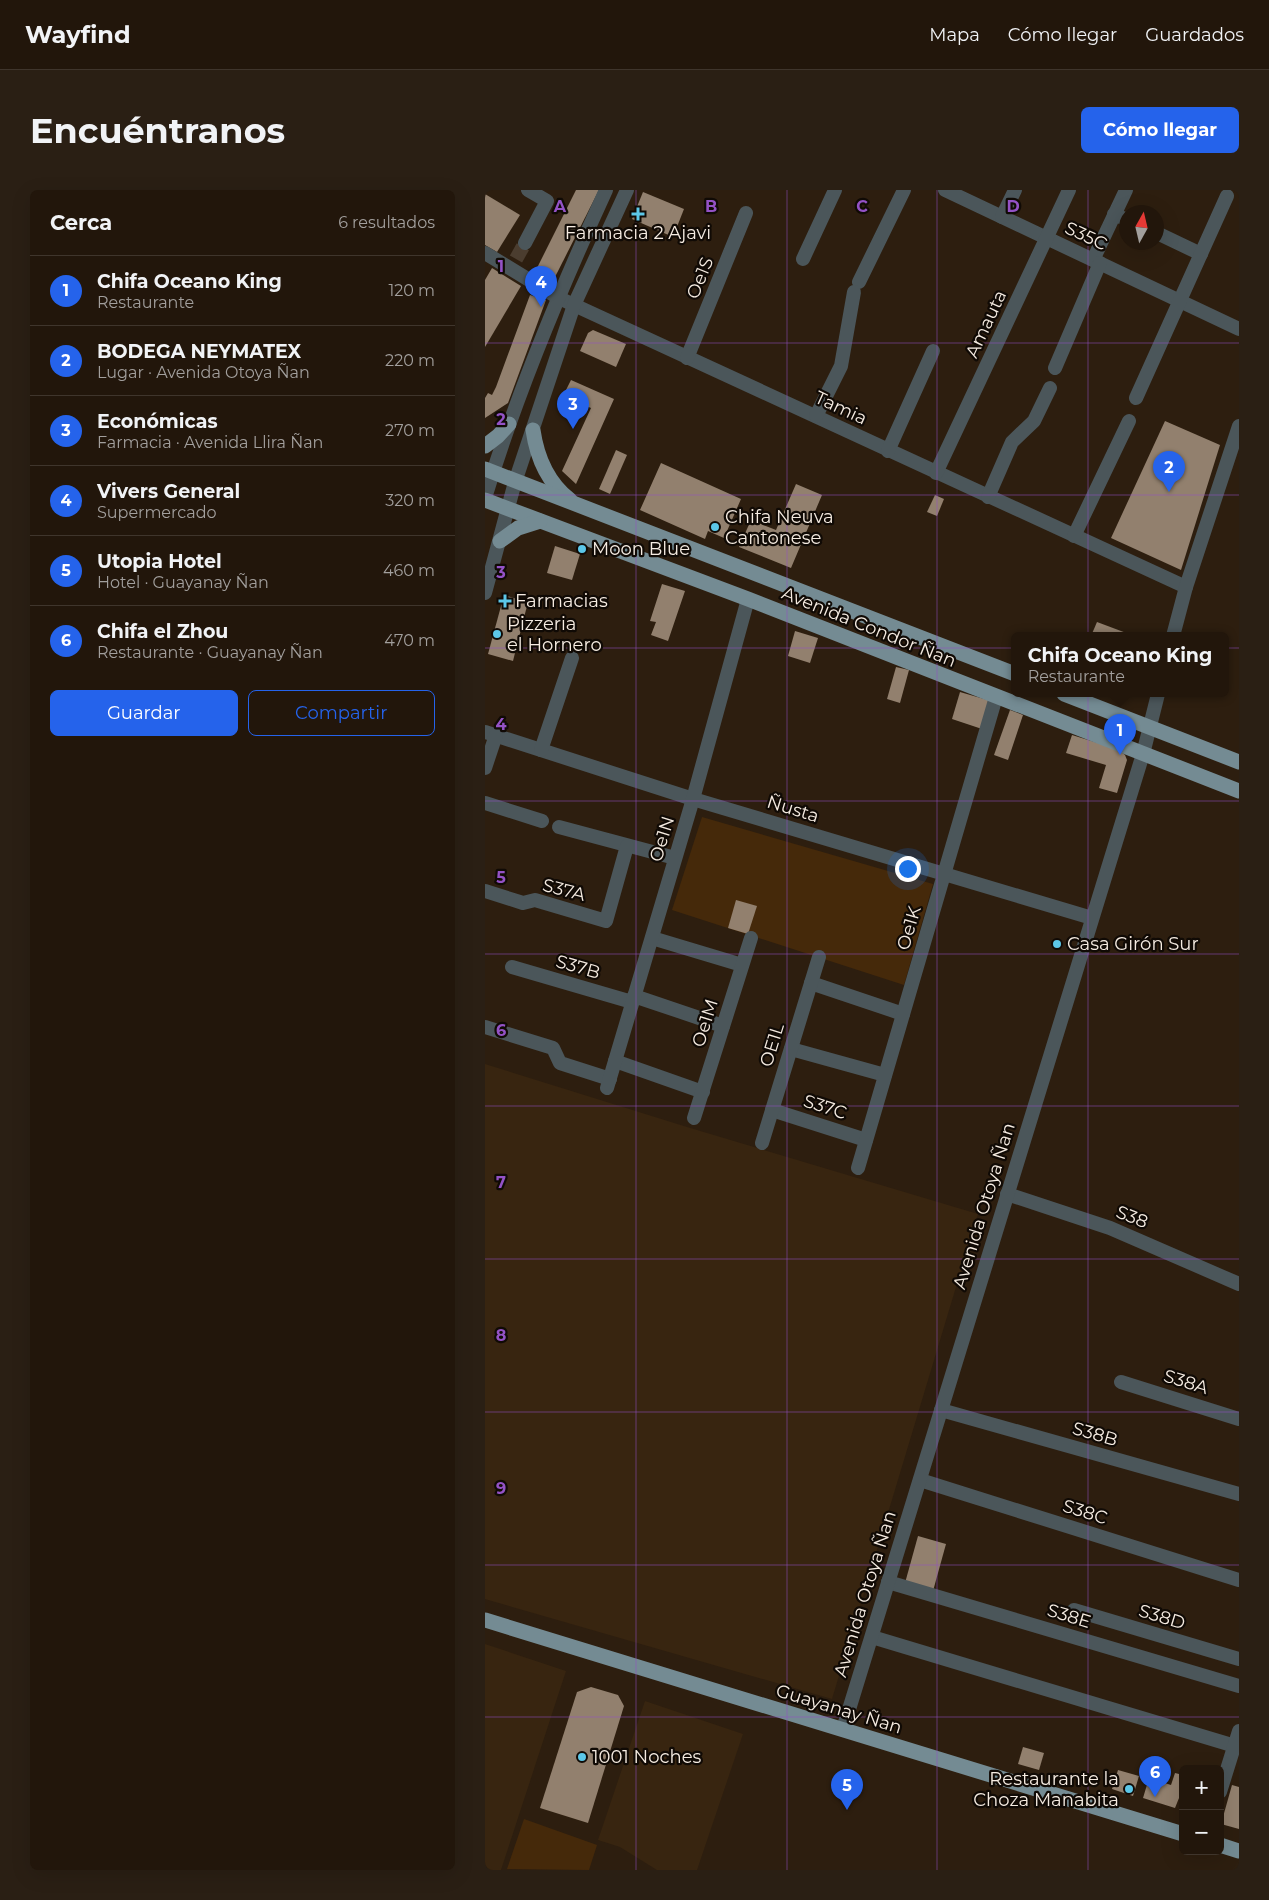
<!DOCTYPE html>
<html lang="es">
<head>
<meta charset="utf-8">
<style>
	body { margin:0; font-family:Montserrat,sans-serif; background:#2a1f14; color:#f1f3f6 }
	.controls { position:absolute; right:15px; bottom:15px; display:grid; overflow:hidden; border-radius:8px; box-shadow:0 5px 20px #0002 }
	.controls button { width:45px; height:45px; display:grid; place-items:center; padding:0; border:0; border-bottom:1px solid #3f352c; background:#22160b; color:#f1f3f6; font:25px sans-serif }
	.compass { position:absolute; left:634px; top:15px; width:45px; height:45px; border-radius:50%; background:#22160b; box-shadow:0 5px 20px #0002; rotate:8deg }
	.you { position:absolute; left:422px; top:678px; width:18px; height:18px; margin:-12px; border:4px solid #fff; border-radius:50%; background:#1a73e8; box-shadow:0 0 0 8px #1a73e833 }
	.badge { display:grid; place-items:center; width:32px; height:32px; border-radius:50%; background:#2563eb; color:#fff; font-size:16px; font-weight:700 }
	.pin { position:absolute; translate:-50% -41px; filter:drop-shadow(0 1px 2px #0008) }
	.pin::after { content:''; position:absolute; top:26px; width:18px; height:15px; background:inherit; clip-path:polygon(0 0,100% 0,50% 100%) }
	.popup { position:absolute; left:526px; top:442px; width:218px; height:65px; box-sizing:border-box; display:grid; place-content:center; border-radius:8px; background:#22160b; filter:drop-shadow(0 1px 4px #0005); font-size:16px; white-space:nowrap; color:#a29f9d }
	.popup b { font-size:19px; color:#f1f3f6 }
	.popup::after { content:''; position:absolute; left:50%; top:100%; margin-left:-10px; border:10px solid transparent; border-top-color:#22160b }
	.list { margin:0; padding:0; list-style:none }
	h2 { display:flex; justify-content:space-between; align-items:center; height:65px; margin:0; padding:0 20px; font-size:21px }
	h2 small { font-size:16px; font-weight:400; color:#a29f9d }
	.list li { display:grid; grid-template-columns:32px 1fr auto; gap:15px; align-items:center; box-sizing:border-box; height:70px; padding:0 20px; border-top:1px solid #3f352c }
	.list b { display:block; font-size:19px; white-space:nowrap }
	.list p { margin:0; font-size:16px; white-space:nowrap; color:#a29f9d }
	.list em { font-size:16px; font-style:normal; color:#a29f9d }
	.actions { display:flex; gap:10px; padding:15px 20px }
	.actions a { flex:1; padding:11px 0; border:1px solid #2563eb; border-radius:8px; text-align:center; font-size:18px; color:#2563eb }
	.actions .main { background:#2563eb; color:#fff }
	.map { position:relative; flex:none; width:754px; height:1680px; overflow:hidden; border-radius:8px }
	header { display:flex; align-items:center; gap:30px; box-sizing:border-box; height:70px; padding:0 25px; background:#22160b; border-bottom:1px solid #3f352c }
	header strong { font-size:24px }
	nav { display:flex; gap:28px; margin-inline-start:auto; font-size:18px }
	.intro { display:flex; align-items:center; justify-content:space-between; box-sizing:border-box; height:120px; padding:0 30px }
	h1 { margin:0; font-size:35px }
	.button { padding:12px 22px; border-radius:8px; background:#2563eb; color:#fff; font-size:18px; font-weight:700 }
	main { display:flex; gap:30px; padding:0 30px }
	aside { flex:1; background:#22160b; border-radius:8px; box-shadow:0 5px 20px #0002 }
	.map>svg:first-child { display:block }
	.built { fill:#382510 }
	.green { fill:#45290a }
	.building { fill:#92806e }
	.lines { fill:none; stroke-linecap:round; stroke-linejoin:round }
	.minor-tunnel { stroke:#4b3d2f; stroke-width:14; stroke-dasharray:14 7; stroke-linecap:butt }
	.minor { stroke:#4b565a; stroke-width:14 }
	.major { stroke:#748b93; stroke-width:15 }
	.grid { fill:none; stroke:#9452c6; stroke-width:1; stroke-opacity:0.55 }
	.poi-dot { fill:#5cc7e8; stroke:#100a05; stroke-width:2 }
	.labels { text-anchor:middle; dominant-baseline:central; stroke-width:4.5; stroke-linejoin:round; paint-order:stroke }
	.poi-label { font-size:18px; fill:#f6ece2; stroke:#100a05; text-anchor:start }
	.street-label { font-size:18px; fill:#f6ece2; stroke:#100a05 }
	.grid-label { font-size:16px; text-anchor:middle; font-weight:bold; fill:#9452c6; stroke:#100a05; stroke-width:4.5; stroke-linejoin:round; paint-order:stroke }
</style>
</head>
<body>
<header>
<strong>Wayfind</strong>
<nav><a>Mapa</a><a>Cómo llegar</a><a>Guardados</a></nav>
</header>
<div class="intro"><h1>Encuéntranos</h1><a class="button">Cómo llegar</a></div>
<main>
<aside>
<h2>Cerca<small>6 resultados</small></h2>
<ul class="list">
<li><span class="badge">1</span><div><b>Chifa Oceano King</b><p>Restaurante</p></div><em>120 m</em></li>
<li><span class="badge">2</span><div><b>BODEGA NEYMATEX</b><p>Lugar · Avenida Otoya Ñan</p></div><em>220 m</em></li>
<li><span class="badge">3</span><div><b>Económicas</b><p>Farmacia · Avenida Llira Ñan</p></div><em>270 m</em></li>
<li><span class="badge">4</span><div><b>Vivers General</b><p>Supermercado</p></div><em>320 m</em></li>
<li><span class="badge">5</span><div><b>Utopia Hotel</b><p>Hotel · Guayanay Ñan</p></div><em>460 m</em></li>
<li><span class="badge">6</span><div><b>Chifa el Zhou</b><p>Restaurante · Guayanay Ñan</p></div><em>470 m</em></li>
</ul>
<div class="actions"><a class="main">Guardar</a><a>Compartir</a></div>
</aside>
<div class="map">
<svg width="754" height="1680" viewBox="0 0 754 1680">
	<rect width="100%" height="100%" fill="#2d1e0f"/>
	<g class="built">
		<polygon points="0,874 202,937 493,1024 347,1509 0,1409"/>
		<polygon points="0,1454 81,1481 16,1680 0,1680"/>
		<polygon points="160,1511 258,1544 212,1680 172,1680 135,1657 113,1650"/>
	</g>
	<g class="green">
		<polygon points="217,627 448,694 419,795 187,720"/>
		<polygon points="39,1629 112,1655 104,1680 22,1679"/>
	</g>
	<g class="building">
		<polygon points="91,0 114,0 69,89 51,80"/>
		<polygon points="158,2 199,19 188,47 147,29"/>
		<polygon points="0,4 35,25 12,62 0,55"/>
		<polygon points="7,78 36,96 0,157 0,90"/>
		<polygon points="45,105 61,110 23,213 0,228 0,208 3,203 7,205 11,197"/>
		<polygon points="108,140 141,154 131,177 95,161 103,143"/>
		<polygon points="86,190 129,209 91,294 77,281 106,218 78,206"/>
		<polygon points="680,231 735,255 696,380 626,348"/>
		<polygon points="131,260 142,265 125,304 114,299"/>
		<polygon points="176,273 256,309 239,348 223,341 220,349 155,320"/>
		<polygon points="311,294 337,305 306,378 254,357 266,330 291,340"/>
		<polygon points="450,305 459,309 452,326 442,322"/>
		<polygon points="70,356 95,364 87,390 62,383"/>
		<polygon points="177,394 200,401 183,451 166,445 171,432 165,431"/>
		<polygon points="19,405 43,412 28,471 3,464"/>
		<polygon points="612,432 644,444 643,446 606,446"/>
		<polygon points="310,441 333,448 325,473 303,466"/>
		<polygon points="411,477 424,480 415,513 402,509"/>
		<polygon points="475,502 506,511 497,539 467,529"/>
		<polygon points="525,520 538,525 523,570 509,565"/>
		<polygon points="587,545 632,559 640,565 642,570 632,603 614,598 621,575 581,563"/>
		<polygon points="251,710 272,716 263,744 243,738"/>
		<polygon points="433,1346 461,1354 448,1401 420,1393"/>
		<polygon points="106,1497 133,1505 139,1516 103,1633 55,1618 92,1502"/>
		<polygon points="538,1557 559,1563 554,1580 533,1574"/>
		<polygon points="633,1580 654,1586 648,1606 627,1599"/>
		<polygon points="690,1583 698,1585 698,1598 690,1618 658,1608 664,1588 686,1595"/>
		<polygon points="747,1595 754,1597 754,1639 736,1634"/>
	</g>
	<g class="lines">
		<polyline class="minor-tunnel" points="31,69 40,53"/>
		<g class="minor">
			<polyline points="460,0 754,139"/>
			<polyline points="629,24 642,30"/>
			<polyline points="517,27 530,0"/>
			<polyline points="672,43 716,64"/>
			<polyline points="40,53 62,11 43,0"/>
			<polyline points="0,63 72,107 89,115 701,397"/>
			<polyline points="318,69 350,0"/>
			<polyline points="608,70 641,0"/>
			<polyline points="374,92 419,0"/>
			<polyline points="202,168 261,23"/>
			<polyline points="570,178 615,73"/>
			<polyline points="651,208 742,6"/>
			<polyline points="331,226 356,176 369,102"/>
			<polyline points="403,261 448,161"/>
			<polyline points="451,283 584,0"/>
			<polyline points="503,307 527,252 549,231 565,198"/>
			<path d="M0 308C32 202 75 100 121 0"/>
			<polyline points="589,346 644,231"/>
			<polyline points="0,403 30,292 89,115 142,0"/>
			<polyline points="688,446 701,397 754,236"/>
			<polyline points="0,542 208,609 607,728"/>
			<polyline points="56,560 87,468"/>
			<polyline points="0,578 11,545"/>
			<polyline points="0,613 57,631"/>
			<polyline points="74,637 190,668"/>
			<polyline points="0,701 38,713 50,710 121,731 142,656"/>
			<polyline points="167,748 257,775"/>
			<polyline points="27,777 147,812"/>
			<polyline points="326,793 418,824"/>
			<polyline points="149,806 238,836"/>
			<polyline points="0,837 68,858 75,873 125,889"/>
			<polyline points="306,859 400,885"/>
			<polyline points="130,871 218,902"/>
			<polyline points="122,898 208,609 263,409"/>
			<polyline points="287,920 381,950"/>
			<polyline points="209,928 266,748"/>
			<polyline points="277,953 334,767"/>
			<polyline points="373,978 511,507"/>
			<polyline points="522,1004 625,1038 754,1094"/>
			<polyline points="636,1192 754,1229"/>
			<polyline points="456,1220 754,1304"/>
			<polyline points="435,1290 754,1390"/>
			<polyline points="403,1392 754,1496"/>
			<polyline points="589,1420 754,1469"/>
			<polyline points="387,1447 750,1556"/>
			<polyline points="358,1539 658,564 673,504"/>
			<polyline points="735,1602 754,1541"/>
		</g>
		<g class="major">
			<path d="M48 240C52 268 62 292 85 310"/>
			<polyline points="0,256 13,246 24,234"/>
			<polyline points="0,279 530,484"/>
			<polyline points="0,310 263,409 754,601"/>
			<polyline points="15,351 33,338 55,331"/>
			<polyline points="579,504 754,572"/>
			<polyline points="0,1430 698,1644"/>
			<polyline points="735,1655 754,1661"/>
		</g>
	</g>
	<path class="grid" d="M151 0V1680M302 0V1680M452 0V1680M603 0V1680M0 153H754M0 305H754M0 458H754M0 611H754M0 764H754M0 916H754M0 1069H754M0 1222H754M0 1375H754M0 1527H754"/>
	<g class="poi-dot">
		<path d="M150.5 16.5h5v5h5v5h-5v5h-5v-5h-5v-5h5z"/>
		<circle cx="230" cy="337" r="5"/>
		<circle cx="97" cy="359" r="5"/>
		<path d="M17.5 403.5h5v5h5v5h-5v5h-5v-5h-5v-5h5z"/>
		<circle cx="12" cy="444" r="5"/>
		<circle cx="572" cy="754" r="5"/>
		<circle cx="97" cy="1567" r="5"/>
		<circle cx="644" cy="1599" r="5"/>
	</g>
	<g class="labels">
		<g class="poi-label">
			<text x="153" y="43" text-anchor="middle">Farmacia 2 Ajavi</text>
			<text x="240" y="327">Chifa Neuva<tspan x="240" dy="21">Cantonese</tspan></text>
			<text x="107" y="359">Moon Blue</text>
			<text x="30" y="411">Farmacias</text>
			<text x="22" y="434">Pizzeria<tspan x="22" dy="21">el Hornero</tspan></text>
			<text x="582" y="754">Casa Girón Sur</text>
			<text x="107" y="1567">1001 Noches</text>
			<text x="634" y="1589" text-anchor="end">Restaurante la<tspan x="634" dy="21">Choza Manabita</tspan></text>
		</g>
		<g class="street-label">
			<text transform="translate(601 46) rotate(25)">S35C</text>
			<text transform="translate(215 88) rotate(-68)">Oe1S</text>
			<text transform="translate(501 134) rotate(-65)">Amauta</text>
			<text transform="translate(356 218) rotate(25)">Tamia</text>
			<text transform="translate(384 437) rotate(22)">Avenida Condor Ñan</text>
			<text transform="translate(308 619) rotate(17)">Ñusta</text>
			<text transform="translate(177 649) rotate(-73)">Oe1N</text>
			<text transform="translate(79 700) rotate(14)">S37A</text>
			<text transform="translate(424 738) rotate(-74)">Oe1K</text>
			<text transform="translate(93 777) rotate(16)">S37B</text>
			<text transform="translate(220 833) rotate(-73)">Oe1M</text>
			<text transform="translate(287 855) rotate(-73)">OE1L</text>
			<text transform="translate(340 917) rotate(18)">S37C</text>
			<text transform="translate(499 1016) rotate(-73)">Avenida Otoya Ñan</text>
			<text transform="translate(647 1027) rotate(22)">S38</text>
			<text transform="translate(701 1192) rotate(17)">S38A</text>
			<text transform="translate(610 1244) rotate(16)">S38B</text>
			<text transform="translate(600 1322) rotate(17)">S38C</text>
			<text transform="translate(380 1404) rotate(-73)">Avenida Otoya Ñan</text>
			<text transform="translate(584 1426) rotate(17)">S38E</text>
			<text transform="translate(677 1427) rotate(17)">S38D</text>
			<text transform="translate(354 1519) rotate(17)">Guayanay Ñan</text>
		</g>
	</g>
	<g class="grid-label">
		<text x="75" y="22">A</text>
		<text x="226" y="22">B</text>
		<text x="377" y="22">C</text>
		<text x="528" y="22">D</text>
		<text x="16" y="82">1</text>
		<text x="16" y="235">2</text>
		<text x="16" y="388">3</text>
		<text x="16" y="540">4</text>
		<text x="16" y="693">5</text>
		<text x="16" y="846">6</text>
		<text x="16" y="998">7</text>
		<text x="16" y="1151">8</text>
		<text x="16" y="1304">9</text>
	</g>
</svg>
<div class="controls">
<button>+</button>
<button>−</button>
</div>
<svg class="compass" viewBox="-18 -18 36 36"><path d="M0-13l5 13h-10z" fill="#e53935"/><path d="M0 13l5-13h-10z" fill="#a29f9d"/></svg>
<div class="you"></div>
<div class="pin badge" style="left:635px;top:565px">1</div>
<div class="popup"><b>Chifa Oceano King</b>Restaurante</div>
<div class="pin badge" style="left:684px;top:302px">2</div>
<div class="pin badge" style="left:88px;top:239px">3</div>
<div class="pin badge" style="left:56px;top:117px">4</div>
<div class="pin badge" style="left:362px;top:1620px">5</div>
<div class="pin badge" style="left:670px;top:1607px">6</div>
</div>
</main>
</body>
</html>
